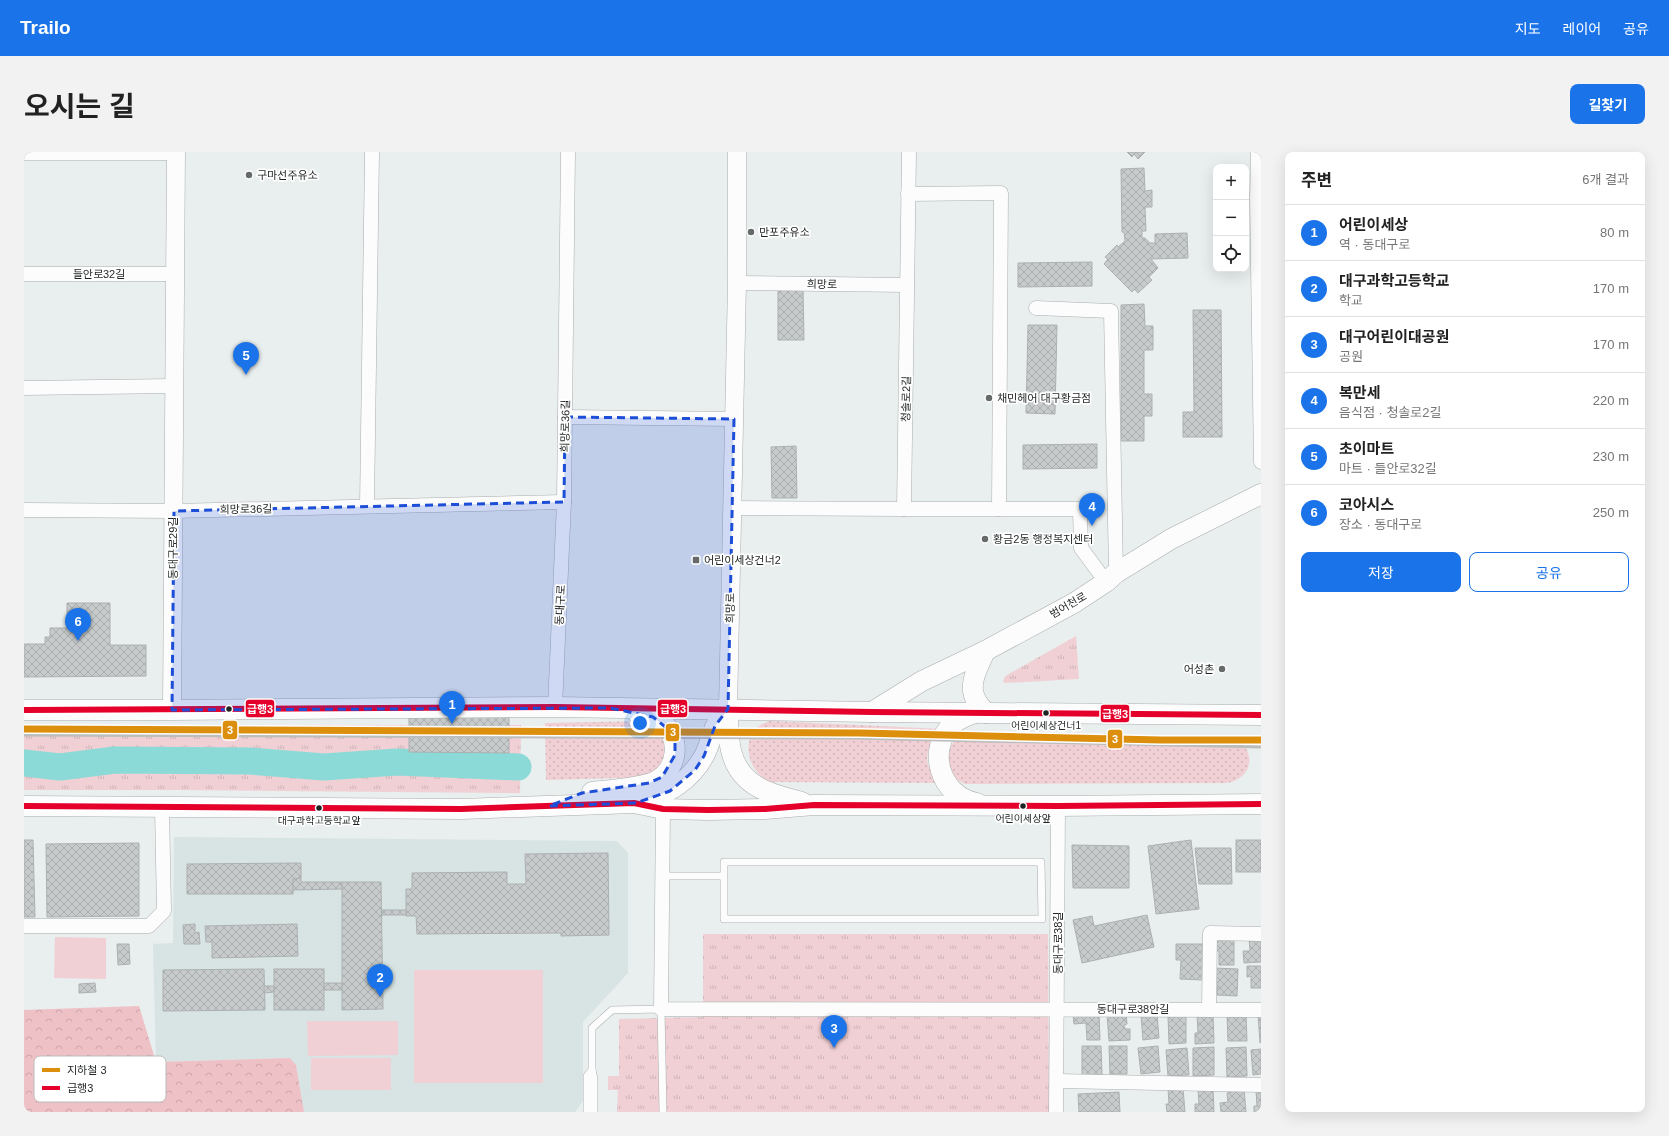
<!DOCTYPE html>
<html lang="ko">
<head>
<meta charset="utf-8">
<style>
	body { margin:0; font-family:Arial,"Noto Sans KR",sans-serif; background:#f2f2f2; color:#222 }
	.controls { position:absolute; right:12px; top:12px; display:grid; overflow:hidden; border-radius:8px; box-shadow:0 4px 16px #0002 }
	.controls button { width:36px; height:36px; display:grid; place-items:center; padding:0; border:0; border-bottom:1px solid #e0e0e0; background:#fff; color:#222; font:20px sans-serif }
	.you { position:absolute; left:616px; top:571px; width:14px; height:14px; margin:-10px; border:3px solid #fff; border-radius:50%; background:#1a73e8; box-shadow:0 0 0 6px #1a73e833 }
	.badge { display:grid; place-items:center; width:26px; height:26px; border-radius:50%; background:#1a73e8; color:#fff; font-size:13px; font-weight:700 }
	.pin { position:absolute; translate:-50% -33px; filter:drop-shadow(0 1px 2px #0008) }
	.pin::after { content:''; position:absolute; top:21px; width:14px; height:12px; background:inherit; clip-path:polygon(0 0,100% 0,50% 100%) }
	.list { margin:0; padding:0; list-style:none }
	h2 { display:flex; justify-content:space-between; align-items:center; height:52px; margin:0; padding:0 16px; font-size:17px }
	h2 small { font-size:13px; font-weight:400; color:#767676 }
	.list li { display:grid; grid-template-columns:26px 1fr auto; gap:12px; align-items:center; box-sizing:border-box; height:56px; padding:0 16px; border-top:1px solid #e0e0e0 }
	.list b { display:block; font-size:15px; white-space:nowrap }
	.list p { margin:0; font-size:13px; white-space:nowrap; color:#767676 }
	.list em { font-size:13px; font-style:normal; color:#767676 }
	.actions { display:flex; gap:8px; padding:12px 16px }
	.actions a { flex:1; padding:9px 0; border:1px solid #1a73e8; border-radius:8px; text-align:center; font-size:14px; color:#1a73e8 }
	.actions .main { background:#1a73e8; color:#fff }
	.icon { flex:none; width:22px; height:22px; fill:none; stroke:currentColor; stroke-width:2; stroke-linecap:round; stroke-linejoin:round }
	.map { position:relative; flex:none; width:1237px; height:960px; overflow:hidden; border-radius:8px }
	header { display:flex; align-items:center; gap:24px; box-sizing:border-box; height:56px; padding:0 20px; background:#1a73e8; color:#fff }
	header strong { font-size:19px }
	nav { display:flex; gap:22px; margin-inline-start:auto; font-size:14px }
	.intro { display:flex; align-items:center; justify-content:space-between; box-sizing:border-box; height:96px; padding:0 24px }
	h1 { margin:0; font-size:28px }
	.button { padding:10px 18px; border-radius:8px; background:#1a73e8; color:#fff; font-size:14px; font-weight:700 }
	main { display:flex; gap:24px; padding:0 24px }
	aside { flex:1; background:#fff; border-radius:8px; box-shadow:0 4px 16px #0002 }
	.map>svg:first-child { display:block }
	.built { fill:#d7e4e3 }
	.grass { fill:url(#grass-dots) }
	.forest { fill:url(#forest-crowns) }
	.park { fill:url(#park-tufts) }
	.pitch { fill:#f0d0d4 }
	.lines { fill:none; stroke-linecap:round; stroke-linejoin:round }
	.river { stroke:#8bdad7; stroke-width:27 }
	.building { fill:url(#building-cross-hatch); stroke:#acb0b0 }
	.service-casing { stroke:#a9adad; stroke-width:8 }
	.minor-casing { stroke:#a9adad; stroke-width:15 }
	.tertiary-casing { stroke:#a9adad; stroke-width:19 }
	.secondary-casing { stroke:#a9adad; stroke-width:21 }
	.service { stroke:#fcfcfc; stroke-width:7 }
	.minor { stroke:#fcfcfc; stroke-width:14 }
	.tertiary { stroke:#fcfcfc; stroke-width:18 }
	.secondary { stroke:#fcfcfc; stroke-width:20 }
	.rail { stroke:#bcbdbd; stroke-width:3 }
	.bus-1-casing { stroke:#fff; stroke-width:9 }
	.bus-1 { stroke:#e4002b; stroke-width:6 }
	.metro-1-casing { stroke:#fff; stroke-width:10 }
	.metro-1 { stroke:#dc8f0c; stroke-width:7 }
	.marked { fill:#1d4ed8; fill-opacity:0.2; stroke:#1d4ed8; stroke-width:3; stroke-dasharray:8 5; stroke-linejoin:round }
	.poi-dot { fill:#666a69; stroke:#fff; stroke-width:1.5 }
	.bus-dot { fill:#1f2322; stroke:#fff; stroke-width:1.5 }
	.labels { text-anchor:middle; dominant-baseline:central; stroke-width:3.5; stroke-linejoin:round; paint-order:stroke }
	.bus-label { font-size:10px; fill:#1f2322; stroke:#fff }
	.poi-label { font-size:11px; fill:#1f2322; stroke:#fff; text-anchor:start }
	.street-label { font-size:11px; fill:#1f2322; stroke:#fff }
	.key { fill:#fff; stroke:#bcbdbd; stroke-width:1 }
	.key-label { font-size:11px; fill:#1f2322 }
	.line-badge { stroke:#fff; stroke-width:1.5 }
	.badge-label { font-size:11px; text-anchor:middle; font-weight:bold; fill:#fff }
</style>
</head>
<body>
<header>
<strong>Trailo</strong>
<nav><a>지도</a><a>레이어</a><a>공유</a></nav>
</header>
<div class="intro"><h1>오시는 길</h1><a class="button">길찾기</a></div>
<main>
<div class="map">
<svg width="1237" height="960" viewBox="0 0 1237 960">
	<defs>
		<pattern id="grass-dots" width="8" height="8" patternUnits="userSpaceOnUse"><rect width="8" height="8" fill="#f0d0d4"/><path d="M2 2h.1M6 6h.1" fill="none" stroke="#cdb2b6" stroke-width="1.8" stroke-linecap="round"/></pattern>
		<pattern id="forest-crowns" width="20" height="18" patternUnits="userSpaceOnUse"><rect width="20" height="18" fill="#eec1c7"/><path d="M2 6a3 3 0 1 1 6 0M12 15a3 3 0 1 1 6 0" fill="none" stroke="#cca6ab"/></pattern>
		<pattern id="park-tufts" width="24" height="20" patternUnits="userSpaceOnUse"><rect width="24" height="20" fill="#f0d0d4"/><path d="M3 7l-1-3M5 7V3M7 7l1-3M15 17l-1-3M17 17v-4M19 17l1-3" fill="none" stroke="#cdb2b6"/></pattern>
		<pattern id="building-cross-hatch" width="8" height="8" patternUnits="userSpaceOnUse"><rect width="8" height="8" fill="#c7cbcb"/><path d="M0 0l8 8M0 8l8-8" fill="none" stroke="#aaaeae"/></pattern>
	</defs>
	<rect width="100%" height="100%" fill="#e9eeee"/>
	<polygon class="built" points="150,685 593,689 604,701 604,821 559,870 559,949 551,960 280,960 272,913 266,906 132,910 129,792 149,791"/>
	<g class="grass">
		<polygon points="626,569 648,597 628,625 522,628 521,571"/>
		<path d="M746 569 920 577C901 596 896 610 916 631L745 630C720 617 715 577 746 569Z"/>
		<path d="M945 583 1205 584C1233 592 1232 627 1202 631L941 632 932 627 922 611C926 595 927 586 945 583Z"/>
	</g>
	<polygon class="forest" points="115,854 132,910 266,906 272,913 280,960 0,960 0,858"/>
	<g class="park">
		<polygon points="1052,484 1055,527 981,531 979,530 980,526 983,523"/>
		<polygon points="136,573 497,573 496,641 154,638 0,638 0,574"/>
		<polygon points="679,782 1024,782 1025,960 593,960 594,938 584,938 584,924 595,924 595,867 679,865"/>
	</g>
	<g class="pitch">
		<polygon points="31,785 82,786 82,827 30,826"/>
		<rect x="390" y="818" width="129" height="113"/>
		<polygon points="283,869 374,869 374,903 284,904"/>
		<rect x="287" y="906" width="80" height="32"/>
	</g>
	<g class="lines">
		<polyline class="river" points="0,611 36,615 91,608 225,609 300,615 373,610 494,615"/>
	</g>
	<g class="building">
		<polygon points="1103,0 1121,0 1114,7 1110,2 1108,5"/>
		<polygon points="1120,16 1121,39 1128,38 1128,55 1121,55 1122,79 1118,79 1118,86 1121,86 1126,91 1131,91 1131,82 1163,81 1164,106 1127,107 1134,116 1125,125 1128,128 1114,141 1110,137 1108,140 1080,112 1084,107 1081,105 1093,93 1094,95 1101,89 1100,80 1098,80 1097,17"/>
		<polygon points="1068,110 1068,134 994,135 994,111"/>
		<polygon points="779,136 780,188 754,188 754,137"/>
		<polygon points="1120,152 1121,174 1129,174 1129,198 1120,198 1120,242 1128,242 1128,264 1120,264 1120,289 1097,289 1097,153"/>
		<polygon points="1169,158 1197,158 1198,285 1159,285 1159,260 1170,260"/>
		<polygon points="1004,173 1033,173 1031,262 1002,261"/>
		<polygon points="1073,292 1073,316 999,317 999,293"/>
		<polygon points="772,294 773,346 748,346 747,295"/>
		<polygon points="43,451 86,451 86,493 122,493 122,524 0,525 0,492 21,492 21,485 26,485 26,476 43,476"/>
		<polygon points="385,558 485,559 485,601 385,600"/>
		<polygon points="0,688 9,688 11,765 0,765"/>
		<polygon points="1167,688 1175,757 1132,762 1124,694"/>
		<rect x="1212" y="688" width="25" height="32"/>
		<polygon points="115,691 115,764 23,765 22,692"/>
		<polygon points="1048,693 1105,694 1105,736 1049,736"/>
		<polygon points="1171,696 1207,696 1208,732 1175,732"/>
		<polygon points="584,701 585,783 537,784 537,781 393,782 392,764 382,764 382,737 388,737 388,721 483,720 483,732 502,732 501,702"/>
		<polygon points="277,711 277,726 269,727 269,742 163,742 163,712"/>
		<polygon points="277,726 277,730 318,730 318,737 269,738 269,727"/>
		<polygon points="318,730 357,730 359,857 318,858"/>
		<rect x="358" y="758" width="24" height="5"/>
		<polygon points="1123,763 1130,795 1058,811 1049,768 1068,764 1070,774"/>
		<polygon points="171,772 171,781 175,780 176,792 160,792 159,773"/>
		<polygon points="273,772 274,804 188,806 188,790 182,790 181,774"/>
		<polygon points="1237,784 1237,810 1220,811 1219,799 1226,799 1225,785"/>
		<polygon points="1192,787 1210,787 1210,813 1195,813 1195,799 1192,799"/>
		<polygon points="93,792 105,792 106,812 94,813"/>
		<polygon points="1152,792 1180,792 1179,828 1156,827 1157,808 1152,808"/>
		<polygon points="1223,814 1237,814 1237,836 1227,836 1227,824 1223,825"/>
		<polygon points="1190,816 1214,817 1213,844 1193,843 1194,830 1189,830"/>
		<polygon points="240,817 241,858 139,859 139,818"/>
		<rect x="250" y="817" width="50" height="41"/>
		<polygon points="71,831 72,840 55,841 55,832"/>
		<rect x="300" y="831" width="18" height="7"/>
		<polygon points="240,834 250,834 250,840 240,841"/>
		<polygon points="1075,859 1076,888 1063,888 1062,871 1050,872 1049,863"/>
		<polygon points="1102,861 1103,872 1100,873 1101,877 1106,877 1106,888 1085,889 1083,862"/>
		<polygon points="1189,861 1190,891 1171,892 1171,881 1174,881 1173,862"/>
		<polygon points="1222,861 1223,889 1204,889 1203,862"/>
		<polygon points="1133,862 1135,886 1119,888 1117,863"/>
		<polygon points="1234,862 1237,862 1237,890 1236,891"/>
		<polygon points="1162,863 1162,891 1145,892 1144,864"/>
		<polygon points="1058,894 1077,894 1078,923 1058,923"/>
		<polygon points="1085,894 1103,894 1103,922 1086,922"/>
		<polygon points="1134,894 1136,920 1117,922 1114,896"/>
		<polygon points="1190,895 1190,923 1169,924 1169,896"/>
		<polygon points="1222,895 1223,924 1203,925 1202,896"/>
		<polygon points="1163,896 1165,923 1144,924 1142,898"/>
		<polygon points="1237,897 1237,922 1229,923 1227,898"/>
		<polygon points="1159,936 1161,960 1143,960 1142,952 1145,952 1144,937"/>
		<polygon points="1220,936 1222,960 1197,960 1196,951 1204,950 1203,941 1208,940 1207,937"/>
		<polygon points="1174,937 1189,937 1190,960 1171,960 1171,952 1175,952"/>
		<polygon points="1232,939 1237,939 1237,960 1230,960 1230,954 1233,954"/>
		<polygon points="1095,940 1096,960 1055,960 1054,942"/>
	</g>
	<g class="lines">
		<defs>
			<g id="service">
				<polyline points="639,724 700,724 700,767 1018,767 1017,710 700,710 700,724"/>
				<polyline points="568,918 568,876 588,858 637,857 639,960"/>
				<polyline points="563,960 563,924 568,918 570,927 570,960"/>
			</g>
			<g id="minor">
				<polyline points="885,0 880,357 1056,357 1057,396 1082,430"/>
				<polyline points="1234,0 1233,47 1237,310"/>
				<polyline points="0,1 152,1"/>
				<polyline points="884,42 977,41 975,357"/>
				<polyline points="0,122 151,122"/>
				<polyline points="713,131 883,133"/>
				<polyline points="1012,156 1087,159 1092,421"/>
				<polyline points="0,236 150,234"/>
				<polyline points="541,265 710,267"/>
				<polyline points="343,354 348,0"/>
				<polyline points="708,356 880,357"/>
				<polyline points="0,358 150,359 540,350"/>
				<polyline points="531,555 540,350 544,0"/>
				<polyline points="639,657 637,857 1237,858"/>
				<polyline points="0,774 125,774 140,759 138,655"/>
				<polyline points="1185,858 1186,781 1237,782"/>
				<polyline points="1033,929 1237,933"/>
				<polyline points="1032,960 1034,654"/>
			</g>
			<g id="tertiary">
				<polyline points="704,557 713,131 713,0"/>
				<polyline points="148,558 152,0"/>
			</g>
			<g id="secondary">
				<path d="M961 499C955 514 943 532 952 548 954 553 959 557 962 561"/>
				<path d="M704 557C704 588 704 618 734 635 747 643 764 646 778 650"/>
				<polyline points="0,558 148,558 531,555 848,560 1237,563"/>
				<polyline points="848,560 898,529 961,499 1050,451 1082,430 1092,421 1147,387 1237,342"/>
				<path d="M950 561C943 564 936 566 930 571 901 596 916 645 953 651"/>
				<path d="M568 640C586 638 617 636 632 629 654 617 658 585 637 570 631 565 623 564 614 562"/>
				<path d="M612 651C641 644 665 631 680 604 685 595 687 585 691 575 694 569 699 563 703 558"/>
				<polyline points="0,654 437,657 610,651 639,657 684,658 741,657 790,653 1034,654 1237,652"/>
			</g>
		</defs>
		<use href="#service" class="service-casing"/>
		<use href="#minor" class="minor-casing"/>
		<use href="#tertiary" class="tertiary-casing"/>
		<use href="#secondary" class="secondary-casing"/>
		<use href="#service" class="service"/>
		<use href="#minor" class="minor"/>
		<use href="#tertiary" class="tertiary"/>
		<use href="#secondary" class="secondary"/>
		<polyline class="rail" points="0,583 828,586 1237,595"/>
		<defs>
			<g id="bus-1">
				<polyline points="0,558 531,555 848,560 1237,563"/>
				<polyline points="0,654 437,657 610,651 639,657 684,658 741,657 790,653 1034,654 1237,652"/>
			</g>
		</defs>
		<use href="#bus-1" class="bus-1-casing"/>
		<use href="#bus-1" class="bus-1"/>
		<defs>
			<polyline id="metro-1" points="0,577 836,581 1137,588 1237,588"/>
		</defs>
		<use href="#metro-1" class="metro-1-casing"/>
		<use href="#metro-1" class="metro-1"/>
	</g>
	<path class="marked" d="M541 265 710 267 704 557 691 574 680 604 671 618 646 639 612 651 525 654 558 641 625 631 638 625 651 603V590L645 578 629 565 586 556 148 558 150 359 540 350Z"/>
	<g class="poi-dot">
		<circle cx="225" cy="23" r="4"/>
		<circle cx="727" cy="80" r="4"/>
		<circle cx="965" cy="246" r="4"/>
		<circle cx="961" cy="387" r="4"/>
		<rect x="668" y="404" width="8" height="8" rx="2"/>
		<circle cx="1198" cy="517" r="4"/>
	</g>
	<g class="bus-dot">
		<circle cx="205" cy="557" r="3.5"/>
		<circle cx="1022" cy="561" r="3.5"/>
		<circle cx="999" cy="654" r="3.5"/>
		<circle cx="295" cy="656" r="3.5"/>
	</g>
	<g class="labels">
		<g class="bus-label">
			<text x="1022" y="573">어린이세상건너1</text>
			<text x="999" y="666">어린이세상앞</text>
			<text x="295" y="668">대구과학고등학교앞</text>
		</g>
		<g class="poi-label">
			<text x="233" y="23">구마선주유소</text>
			<text x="735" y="80">만포주유소</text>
			<text x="973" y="246">채민헤어 대구황금점</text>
			<text x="969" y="387">황금2동 행정복지센터</text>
			<text x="680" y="408">어린이세상건너2</text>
			<text x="1190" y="517" text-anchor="end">어성촌</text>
		</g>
		<g class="street-label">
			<text x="75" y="122">들안로32길</text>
			<text transform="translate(798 132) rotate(1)">희망로</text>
			<text transform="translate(882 247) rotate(-89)">청솔로2길</text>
			<text transform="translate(541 274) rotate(-89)">희망로36길</text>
			<text transform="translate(222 357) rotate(-1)">희망로36길</text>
			<text transform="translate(149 396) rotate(-90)">동대구로29길</text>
			<text transform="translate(536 453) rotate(-87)">동대구로</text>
			<text transform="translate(1044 453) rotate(-30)">범어천로</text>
			<text transform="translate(706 456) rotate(-89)">희망로</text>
			<text transform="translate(1034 791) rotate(-90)">동대구로38길</text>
			<text x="1109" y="857">동대구로38안길</text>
		</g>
	</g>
	<rect x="10" y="904" width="132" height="46" rx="6" class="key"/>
	<rect x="18" y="916" width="18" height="4" fill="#dc8f0c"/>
	<rect x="18" y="934" width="18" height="4" fill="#e4002b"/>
	<g class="key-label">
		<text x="43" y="922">지하철 3</text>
		<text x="43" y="940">급행3</text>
	</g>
	<g class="line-badge">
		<rect x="221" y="547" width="30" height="19" rx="4" fill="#e4002b"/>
		<rect x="633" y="547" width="31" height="19" rx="4" fill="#e4002b"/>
		<rect x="1076" y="552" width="30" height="19" rx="4" fill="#e4002b"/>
		<rect x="198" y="568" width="16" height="20" rx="4" fill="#dc8f0c"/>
		<rect x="641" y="571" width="15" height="19" rx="4" fill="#dc8f0c"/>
		<rect x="1083" y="577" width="16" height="20" rx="4" fill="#dc8f0c"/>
	</g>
	<g class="badge-label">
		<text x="236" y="561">급행3</text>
		<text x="649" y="561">급행3</text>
		<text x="1091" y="566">급행3</text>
		<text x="206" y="582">3</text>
		<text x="649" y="584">3</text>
		<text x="1091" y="591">3</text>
	</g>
</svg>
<div class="controls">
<button>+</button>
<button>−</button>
<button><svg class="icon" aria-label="locate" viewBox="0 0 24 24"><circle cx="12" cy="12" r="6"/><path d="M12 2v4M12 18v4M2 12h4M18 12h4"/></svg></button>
</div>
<div class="you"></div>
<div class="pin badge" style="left:428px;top:572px">1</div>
<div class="pin badge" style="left:356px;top:845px">2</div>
<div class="pin badge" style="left:810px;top:896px">3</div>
<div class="pin badge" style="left:1068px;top:374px">4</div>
<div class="pin badge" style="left:222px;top:223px">5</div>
<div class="pin badge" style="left:54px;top:489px">6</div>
</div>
<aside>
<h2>주변<small>6개 결과</small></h2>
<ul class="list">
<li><span class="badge">1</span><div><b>어린이세상</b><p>역 · 동대구로</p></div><em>80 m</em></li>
<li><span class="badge">2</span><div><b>대구과학고등학교</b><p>학교</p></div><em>170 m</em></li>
<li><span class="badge">3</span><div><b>대구어린이대공원</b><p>공원</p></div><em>170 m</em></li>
<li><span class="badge">4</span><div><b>복만세</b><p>음식점 · 청솔로2길</p></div><em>220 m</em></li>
<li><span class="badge">5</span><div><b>초이마트</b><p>마트 · 들안로32길</p></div><em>230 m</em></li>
<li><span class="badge">6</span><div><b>코아시스</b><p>장소 · 동대구로</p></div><em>250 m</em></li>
</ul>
<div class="actions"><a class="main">저장</a><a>공유</a></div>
</aside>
</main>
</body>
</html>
